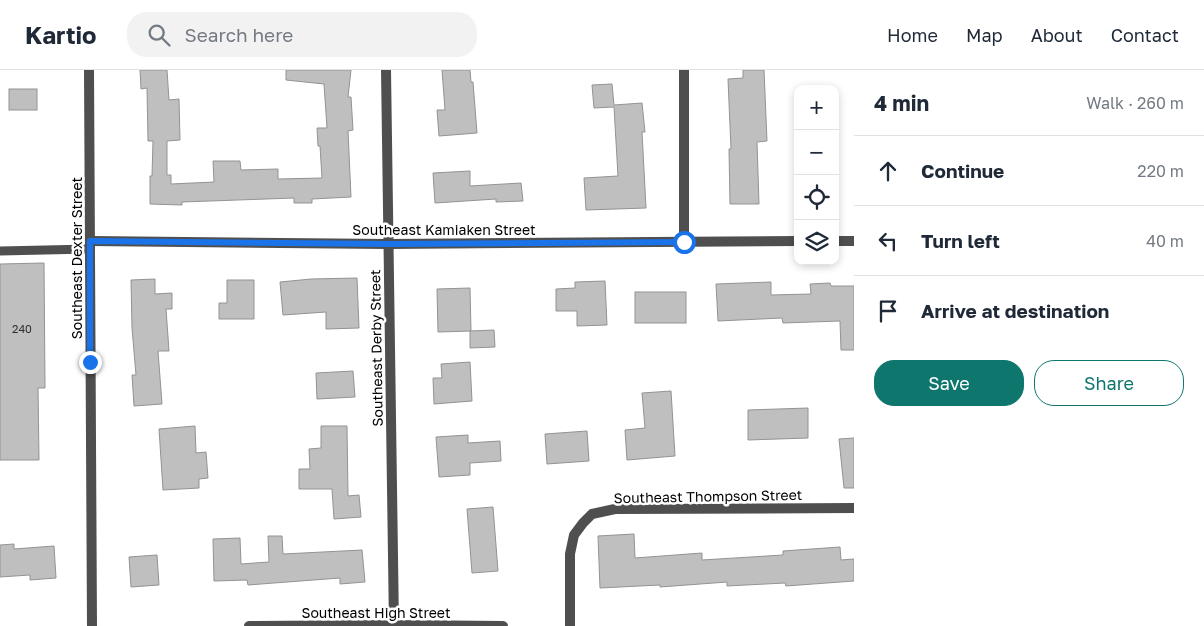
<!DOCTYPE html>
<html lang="en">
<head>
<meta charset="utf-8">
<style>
	body { margin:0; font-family:"Golos Text",sans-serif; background:#f2f2f3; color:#1f2937 }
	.controls { position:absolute; right:15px; top:15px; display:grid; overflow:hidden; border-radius:10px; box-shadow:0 2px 8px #0003 }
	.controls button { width:45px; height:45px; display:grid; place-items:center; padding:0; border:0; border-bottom:1px solid #e0e1e3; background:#fff; color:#1f2937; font:25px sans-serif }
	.stop { position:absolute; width:15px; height:15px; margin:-11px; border:4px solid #1a73e8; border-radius:50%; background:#fff }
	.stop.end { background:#1a73e8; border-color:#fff; box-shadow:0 1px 5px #0008 }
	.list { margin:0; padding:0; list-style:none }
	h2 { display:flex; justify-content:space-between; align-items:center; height:65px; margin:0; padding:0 20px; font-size:21px }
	h2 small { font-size:16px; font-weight:400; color:#747a83 }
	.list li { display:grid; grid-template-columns:32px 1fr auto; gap:15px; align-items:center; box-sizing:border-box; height:70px; padding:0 20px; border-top:1px solid #e0e1e3 }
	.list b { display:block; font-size:19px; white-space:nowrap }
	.list em { font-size:16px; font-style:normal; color:#747a83 }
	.actions { display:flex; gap:10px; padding:15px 20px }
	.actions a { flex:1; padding:11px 0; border:1px solid #0f766e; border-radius:20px; text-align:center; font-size:18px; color:#0f766e }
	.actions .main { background:#0f766e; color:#fff }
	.icon { flex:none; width:28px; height:28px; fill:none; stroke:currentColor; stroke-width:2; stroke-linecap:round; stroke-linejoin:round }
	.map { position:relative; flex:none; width:854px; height:556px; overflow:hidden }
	header { display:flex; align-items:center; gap:30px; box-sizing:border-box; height:70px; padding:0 25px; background:#fff; border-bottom:1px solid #e0e1e3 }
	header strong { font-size:24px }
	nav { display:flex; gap:28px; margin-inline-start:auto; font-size:18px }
	.search { width:350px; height:45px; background:#f2f2f3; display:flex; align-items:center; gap:12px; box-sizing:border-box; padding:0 18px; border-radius:20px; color:#747a83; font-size:19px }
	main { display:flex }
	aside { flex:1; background:#fff }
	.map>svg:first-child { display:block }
	.building { fill:#bfbfbf; stroke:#939393 }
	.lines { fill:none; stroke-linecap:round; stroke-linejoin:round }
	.lane { stroke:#4f4f4f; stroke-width:9 }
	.street { stroke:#4f4f4f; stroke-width:10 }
	.route { stroke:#1a73e8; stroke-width:6 }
	.labels { text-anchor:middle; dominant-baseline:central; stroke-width:5; stroke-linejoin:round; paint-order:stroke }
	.number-label { font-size:11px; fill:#303030 }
	.street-label { font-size:14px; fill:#000; stroke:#fff }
</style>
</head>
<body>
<header>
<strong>Kartio</strong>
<div class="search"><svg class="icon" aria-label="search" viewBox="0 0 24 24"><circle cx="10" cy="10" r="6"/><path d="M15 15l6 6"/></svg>Search here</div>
<nav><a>Home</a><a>Map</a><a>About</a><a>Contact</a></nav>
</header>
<main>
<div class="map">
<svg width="854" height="556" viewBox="0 0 854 556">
	<rect width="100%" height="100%" fill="#fff"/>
	<g class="building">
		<polygon points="140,0 167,0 169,30 179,29 180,70 167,71 167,105 171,105 171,114 214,112 213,91 240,91 241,100 278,99 278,109 322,108 320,76 318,76 317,58 327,58 324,14 286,10 286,0 351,0 348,27 351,27 353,60 348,61 351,127 312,129 312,133 294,133 294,128 182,132 182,135 150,134 150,106 152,106 153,71 148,71 147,18 141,19"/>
		<polygon points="442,0 470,0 471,12 473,12 477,63 439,66 437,40 445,40"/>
		<polygon points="743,0 764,0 767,71 757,72 759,134 730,134 729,79 731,79 728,9 743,8"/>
		<polygon points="612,14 614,35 642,33 645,62 642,62 646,138 586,140 584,108 618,106 614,37 594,38 592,15"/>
		<rect x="9" y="19" width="28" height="21"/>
		<polygon points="470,101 470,116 521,113 523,131 496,132 496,129 435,133 433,103"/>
		<polygon points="44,193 45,318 38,318 39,390 0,390 0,194"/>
		<polygon points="357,208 359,258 326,259 326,242 283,245 280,212 311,209"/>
		<polygon points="155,209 155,224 172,223 172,239 166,239 169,281 158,281 162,334 134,336 132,305 136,305 132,258 131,210"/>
		<polygon points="227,210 254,210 254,249 219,249 219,233 227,233"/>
		<polygon points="605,211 607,255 577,256 577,241 556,241 556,219 575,218 575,212"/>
		<polygon points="771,212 771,225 811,224 810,214 830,213 831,216 854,216 854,280 841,280 840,251 783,253 782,248 718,251 716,214"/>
		<polygon points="470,218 471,261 438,262 437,219"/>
		<rect x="635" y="222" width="51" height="31"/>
		<polygon points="494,260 495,277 470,278 470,261"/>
		<polygon points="470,292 472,331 434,334 433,308 442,308 441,294"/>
		<polygon points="353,301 355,327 317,329 316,303"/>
		<polygon points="671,321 675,386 627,390 625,360 645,358 642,323"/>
		<polygon points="808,338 808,368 748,370 748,340"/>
		<polygon points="195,356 196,383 206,382 208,408 199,409 199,418 163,420 159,359"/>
		<polygon points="321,356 347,356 348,426 359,425 361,447 334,449 332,419 299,419 299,399 310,399 309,379 321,378"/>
		<polygon points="587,361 589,391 547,394 545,364"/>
		<polygon points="468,365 468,373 500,371 501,391 470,393 470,405 439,407 436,367"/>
		<polygon points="854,368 854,418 844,418 839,369"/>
		<polygon points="493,437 498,501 472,503 467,439"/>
		<polygon points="634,464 635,488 702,483 702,490 783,485 783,481 840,477 841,490 854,489 854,511 786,516 785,513 727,516 727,512 660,517 660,515 600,518 598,466"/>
		<polygon points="268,466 282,466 283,484 362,480 365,512 340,514 340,508 248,515 247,510 214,511 213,469 240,468 241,494 269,492"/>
		<polygon points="14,474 14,479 54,476 56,508 30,510 30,505 0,507 0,475"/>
		<polygon points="157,485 159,515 131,517 129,487"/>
	</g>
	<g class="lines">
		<polyline class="lane" points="0,181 90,179"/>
		<g class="street">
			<polyline points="89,0 92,556"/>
			<polyline points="386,0 394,556"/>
			<polyline points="684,0 684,172"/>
			<polyline points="90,171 388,174 798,171"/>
			<polyline points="835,171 854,171"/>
			<polyline points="249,556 394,555 503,556"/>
			<polyline points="570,556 570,484 574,465 583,453 592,444 615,439 854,438"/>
		</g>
	</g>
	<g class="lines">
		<polyline class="route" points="90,292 90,171 388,174 684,172"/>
	</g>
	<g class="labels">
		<g class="number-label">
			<text x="22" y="258">240</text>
		</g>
		<g class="street-label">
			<text x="444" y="159">Southeast Kamiaken Street</text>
			<text transform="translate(76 188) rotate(-90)">Southeast Dexter Street</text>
			<text transform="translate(376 278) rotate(-91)">Southeast Derby Street</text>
			<text transform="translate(708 426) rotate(-1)">Southeast Thompson Street</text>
			<text x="376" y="542">Southeast High Street</text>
		</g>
	</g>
</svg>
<div class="controls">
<button>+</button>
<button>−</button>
<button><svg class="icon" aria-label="locate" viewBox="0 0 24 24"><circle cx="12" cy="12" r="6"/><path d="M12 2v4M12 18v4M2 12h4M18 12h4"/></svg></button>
<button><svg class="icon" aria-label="layers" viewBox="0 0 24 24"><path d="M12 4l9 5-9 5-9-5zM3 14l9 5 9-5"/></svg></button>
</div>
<div class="stop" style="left:684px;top:172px"></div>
<div class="stop end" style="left:90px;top:292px"></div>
</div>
<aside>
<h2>4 min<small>Walk · 260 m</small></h2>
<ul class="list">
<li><svg class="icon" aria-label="ahead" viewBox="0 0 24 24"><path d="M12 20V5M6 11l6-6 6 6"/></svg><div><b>Continue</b></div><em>220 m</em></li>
<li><svg class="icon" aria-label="left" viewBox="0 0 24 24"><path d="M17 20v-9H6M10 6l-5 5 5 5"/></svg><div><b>Turn left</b></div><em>40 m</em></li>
<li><svg class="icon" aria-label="arrive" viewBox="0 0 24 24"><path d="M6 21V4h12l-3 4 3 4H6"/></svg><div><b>Arrive at destination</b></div></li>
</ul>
<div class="actions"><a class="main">Save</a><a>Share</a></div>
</aside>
</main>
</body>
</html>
